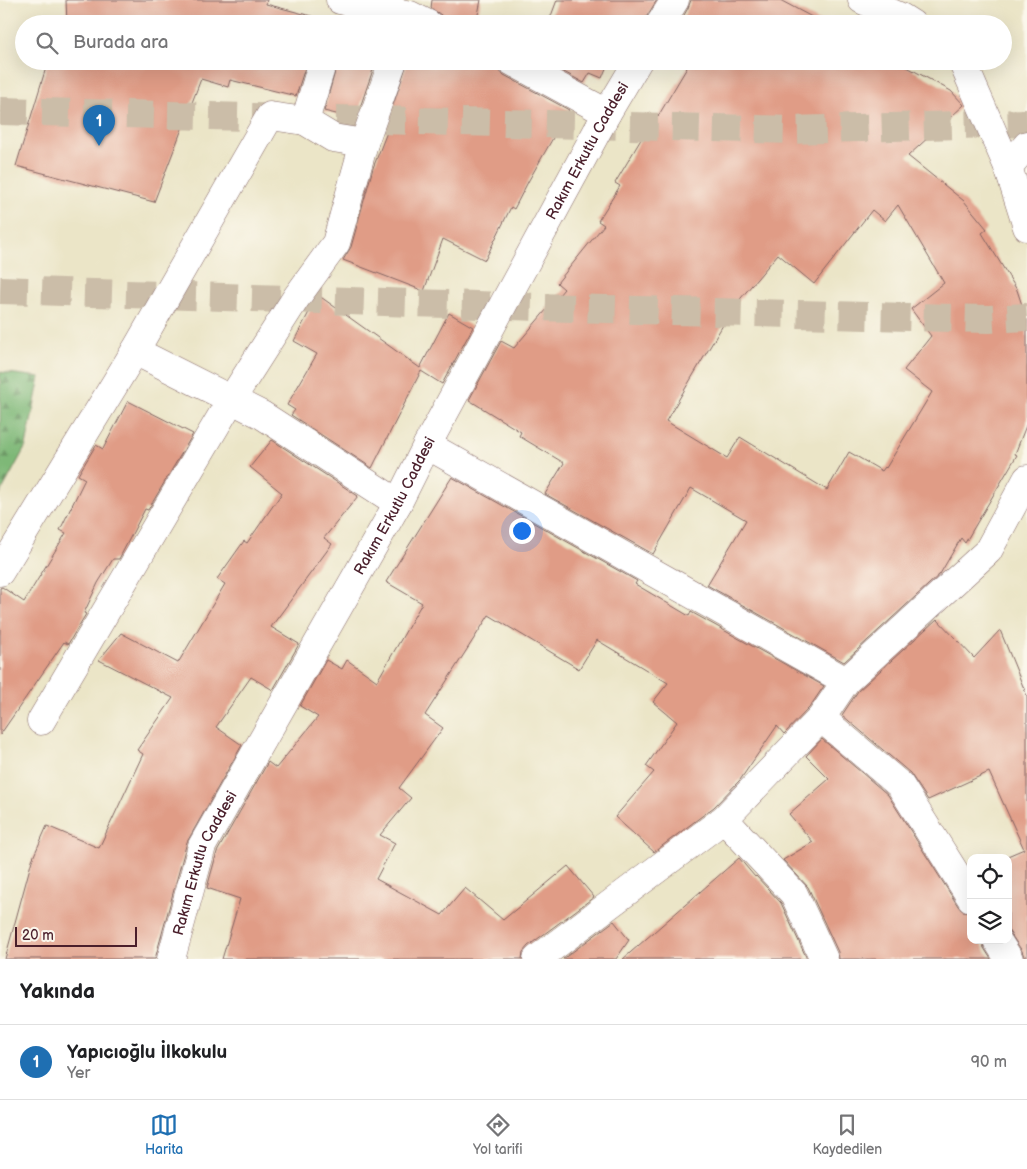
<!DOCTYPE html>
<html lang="tr">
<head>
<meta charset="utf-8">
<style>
	body { margin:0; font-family:"Balsamiq Sans",sans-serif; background:#f2f2f2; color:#202124 }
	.controls { position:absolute; right:15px; bottom:15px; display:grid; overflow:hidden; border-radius:10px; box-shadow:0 5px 20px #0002 }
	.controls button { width:45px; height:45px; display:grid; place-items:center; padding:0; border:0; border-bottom:1px solid #e0e0e0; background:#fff; color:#202124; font:25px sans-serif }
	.scale { position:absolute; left:15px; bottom:12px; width:122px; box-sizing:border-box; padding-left:5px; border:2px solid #4a1f2b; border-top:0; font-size:14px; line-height:18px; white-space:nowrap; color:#4a1f2b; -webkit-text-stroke:4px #fbf7ec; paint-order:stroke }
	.you { position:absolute; left:521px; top:530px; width:18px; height:18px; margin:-12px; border:4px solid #fff; border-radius:50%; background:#1a73e8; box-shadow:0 0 0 8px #1a73e833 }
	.badge { display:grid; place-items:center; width:32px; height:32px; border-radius:50%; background:#1f6fb2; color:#fff; font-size:16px; font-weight:700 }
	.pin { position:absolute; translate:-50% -41px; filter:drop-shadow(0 1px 2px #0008) }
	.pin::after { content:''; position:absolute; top:26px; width:18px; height:15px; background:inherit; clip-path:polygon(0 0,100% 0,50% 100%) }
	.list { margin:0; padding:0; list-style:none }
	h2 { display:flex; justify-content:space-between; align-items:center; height:65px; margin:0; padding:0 20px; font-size:21px }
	h2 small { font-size:16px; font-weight:400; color:#757577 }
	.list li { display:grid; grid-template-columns:32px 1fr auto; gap:15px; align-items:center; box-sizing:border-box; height:75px; padding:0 20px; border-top:1px solid #e0e0e0 }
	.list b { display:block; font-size:19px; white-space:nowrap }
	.list p { margin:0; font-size:16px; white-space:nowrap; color:#757577 }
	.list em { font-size:16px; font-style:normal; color:#757577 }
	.icon { flex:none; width:28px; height:28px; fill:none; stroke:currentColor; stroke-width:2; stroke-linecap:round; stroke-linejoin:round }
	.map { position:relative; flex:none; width:1027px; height:959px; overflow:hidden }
	.search { position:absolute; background:#fff; box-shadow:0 5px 20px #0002; left:15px; right:15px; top:15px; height:55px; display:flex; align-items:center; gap:12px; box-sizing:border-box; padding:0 18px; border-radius:28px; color:#757577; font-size:19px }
	.sheet { height:140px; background:#fff }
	nav { display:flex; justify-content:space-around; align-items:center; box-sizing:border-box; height:70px; border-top:1px solid #e0e0e0; background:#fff; font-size:14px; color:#757577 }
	nav a { display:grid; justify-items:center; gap:2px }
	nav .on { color:#1f6fb2 }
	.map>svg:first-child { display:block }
	.forest { fill:url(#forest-firs); stroke:#646c51 }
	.building { fill:#e09c86; fill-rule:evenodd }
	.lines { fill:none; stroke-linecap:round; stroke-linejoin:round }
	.major-tunnel { stroke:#cbbda8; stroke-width:28; stroke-dasharray:28 14; stroke-linecap:butt }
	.minor-casing { stroke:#826462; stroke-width:29 }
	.major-casing { stroke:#826462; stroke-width:29 }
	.minor { stroke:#fff; stroke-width:28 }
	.major { stroke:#fff; stroke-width:28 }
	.labels { text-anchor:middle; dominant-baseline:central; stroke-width:5; stroke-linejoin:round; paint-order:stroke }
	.street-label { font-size:15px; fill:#4a1f2b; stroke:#fbf7ec }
</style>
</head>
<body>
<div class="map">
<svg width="1027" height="959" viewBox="0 0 1027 959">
	<defs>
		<pattern id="forest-firs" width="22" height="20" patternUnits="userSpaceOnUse" patternTransform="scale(1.25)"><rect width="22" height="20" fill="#7eb877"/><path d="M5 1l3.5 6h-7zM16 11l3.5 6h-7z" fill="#699562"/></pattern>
	</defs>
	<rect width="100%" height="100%" fill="#fbf7ec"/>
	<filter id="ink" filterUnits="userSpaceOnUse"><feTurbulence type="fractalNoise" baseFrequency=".02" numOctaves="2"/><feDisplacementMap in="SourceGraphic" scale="10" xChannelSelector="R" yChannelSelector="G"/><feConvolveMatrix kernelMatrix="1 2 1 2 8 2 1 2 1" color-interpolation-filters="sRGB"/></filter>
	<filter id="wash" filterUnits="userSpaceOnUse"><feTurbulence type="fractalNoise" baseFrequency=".0096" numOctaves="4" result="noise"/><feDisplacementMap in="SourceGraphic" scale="20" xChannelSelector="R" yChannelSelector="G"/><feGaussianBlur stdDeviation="1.12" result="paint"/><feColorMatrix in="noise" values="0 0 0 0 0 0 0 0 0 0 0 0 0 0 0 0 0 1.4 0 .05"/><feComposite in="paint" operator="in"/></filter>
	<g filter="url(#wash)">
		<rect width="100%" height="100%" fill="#ebe5c7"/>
		<polygon class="forest" points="0,372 40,377 26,446 0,494"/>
		<g id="blocks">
			<g class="building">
				<polygon points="66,0 267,0 266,4 326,20 325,24 67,24"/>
				<polygon points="432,0 481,0 476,24 444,24 441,15 431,8"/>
				<polygon points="557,0 657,0 647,16 644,24 638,24 627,18 625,24 548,24"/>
				<polygon points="691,0 780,0 825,24 679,24 688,8"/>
				<polygon points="48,61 307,61 296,96 230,80 228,87 201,79 154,202 16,166"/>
				<polygon points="338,61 376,61 356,119 324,111"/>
				<polygon points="408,61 495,61 497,69 504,75 569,110 529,180 514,209 511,207 485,260 443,239 424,291 343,260 351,247 373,168 389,127 386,126"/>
				<polygon points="544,61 609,61 602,78 590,73 584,83"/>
				<path d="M691 61H896L951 91 964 105 908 156 964 201 987 229 982 233 1017 290 1027 320V423L1015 454 1017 455 965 543 961 538 940 574 844 662 707 585 746 520 691 488 653 554 545 494 564 463 519 436 521 432 469 400 501 341 514 348 564 289 557 283 604 225 598 221 620 186 615 183 646 131 648 133ZM898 205 944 283 911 309 931 336 904 370 932 392 886 468 885 467 882 471 849 452 827 490 740 437 727 458 666 421 723 325 720 323 778 254 814 284 872 210 885 221Z"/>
				<polygon points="318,295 420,368 449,313 473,327 442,384 421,371 372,468 291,415 295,410 287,405 317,354 294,341"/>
				<polygon points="128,401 193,434 148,510 145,509 119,559 113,559 98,583 84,613 86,614 68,644 64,642 0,735 0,588 2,587 24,602 66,533 60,530 85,479 78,475 96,445 103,449"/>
				<polygon points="272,440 358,496 324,538 332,544 271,627 299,644 273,690 251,677 216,727 242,745 187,842 155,959 5,959 32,860 47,826 99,848 143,754 137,750 173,698 99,660 121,633 178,663 225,584 217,579 244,541 247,543 282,493 250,467"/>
				<polygon points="452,477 637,581 635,584 689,616 691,612 824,686 809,708 784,734 777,726 740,780 714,807 654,852 615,817 654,772 646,766 677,722 653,702 668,683 597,640 579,669 489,615 425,715 443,728 399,788 411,798 380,835 395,843 376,879 442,915 465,888 503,920 568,866 594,897 528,946 523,952 522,959 222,959 240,899 207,888 217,852 268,762 276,768 318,717 300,706 326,660 342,669 347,660 377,681 422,603 386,582"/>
				<polygon points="937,619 974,658 1000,630 1027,696 1027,959 1025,959 1022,951 1008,930 1008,858 1003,858 1024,849 989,772 928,800 910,773 842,715 858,691"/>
				<polygon points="822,739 888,795 958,906 963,912 971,913 971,940 981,940 984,948 991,959 839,959 838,952 808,887 783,860 813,842 789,814 829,779 806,756"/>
				<polygon points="739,858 755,877 756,876 781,903 807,959 623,959"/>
				<polygon points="614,921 629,940 616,959 563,959"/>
			</g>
		</g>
	</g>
	<g filter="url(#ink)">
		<use href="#blocks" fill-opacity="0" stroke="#826462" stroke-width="1"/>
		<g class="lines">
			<g class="major-tunnel">
				<polyline points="0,111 793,130 1027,123"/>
				<polyline points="0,290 637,310 989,319 1027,317"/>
			</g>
			<defs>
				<g id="minor">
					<polyline points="340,0 410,15 428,24"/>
					<polyline points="862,0 901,17 912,24"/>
					<polyline points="511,61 607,113"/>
					<polyline points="962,61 1008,167 1027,227"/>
					<polyline points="305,121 333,138 364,143"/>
					<polyline points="1008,167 1027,145"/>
					<polyline points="135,351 262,415 398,503"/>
					<polyline points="427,445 846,681"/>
					<polyline points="0,572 135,351 270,116 305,121 323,61"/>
					<polyline points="821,718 900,785 971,898"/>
					<polyline points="41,721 231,400 296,298 336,243 364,143 393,61"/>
					<polyline points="724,819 794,894 824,959"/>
					<polyline points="997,940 1009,959"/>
					<polyline points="537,959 724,819 821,718 846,681 988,551 1027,479"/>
				</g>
				<g id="major">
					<polyline points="660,24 675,0"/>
					<path id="s1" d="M171 959 202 846 398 503 427 445 607 113 638 61"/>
				</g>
			</defs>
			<use href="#minor" class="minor-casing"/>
			<use href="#major" class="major-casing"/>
			<use href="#minor" class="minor"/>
			<use href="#major" class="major"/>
		</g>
	</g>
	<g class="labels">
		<g class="street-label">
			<text stroke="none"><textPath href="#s1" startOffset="912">Rakım Erkutlu Caddesi</textPath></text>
			<text stroke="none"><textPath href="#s1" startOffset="508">Rakım Erkutlu Caddesi</textPath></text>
			<text stroke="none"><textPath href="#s1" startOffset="102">Rakım Erkutlu Caddesi</textPath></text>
		</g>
	</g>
</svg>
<div class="controls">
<button><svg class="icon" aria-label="locate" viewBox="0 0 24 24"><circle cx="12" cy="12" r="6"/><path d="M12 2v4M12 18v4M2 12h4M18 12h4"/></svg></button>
<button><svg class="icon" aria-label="layers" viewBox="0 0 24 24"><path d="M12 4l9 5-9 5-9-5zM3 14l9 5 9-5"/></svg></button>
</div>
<div class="scale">20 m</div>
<div class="you"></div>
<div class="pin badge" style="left:99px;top:146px">1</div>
<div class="search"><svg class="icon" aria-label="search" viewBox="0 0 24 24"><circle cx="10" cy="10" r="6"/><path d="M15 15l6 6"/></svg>Burada ara</div>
</div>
<section class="sheet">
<h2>Yakında<small></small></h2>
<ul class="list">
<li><span class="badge">1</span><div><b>Yapıcıoğlu İlkokulu</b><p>Yer</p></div><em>90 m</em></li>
</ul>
</section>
<nav>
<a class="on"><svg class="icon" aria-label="map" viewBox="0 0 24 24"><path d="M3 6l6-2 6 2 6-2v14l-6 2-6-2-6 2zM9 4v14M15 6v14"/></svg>Harita</a>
<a><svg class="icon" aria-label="directions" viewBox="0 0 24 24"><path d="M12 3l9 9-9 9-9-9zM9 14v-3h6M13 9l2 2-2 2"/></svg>Yol tarifi</a>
<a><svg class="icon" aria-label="saved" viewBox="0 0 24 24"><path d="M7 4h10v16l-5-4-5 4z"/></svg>Kaydedilen</a>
</nav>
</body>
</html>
